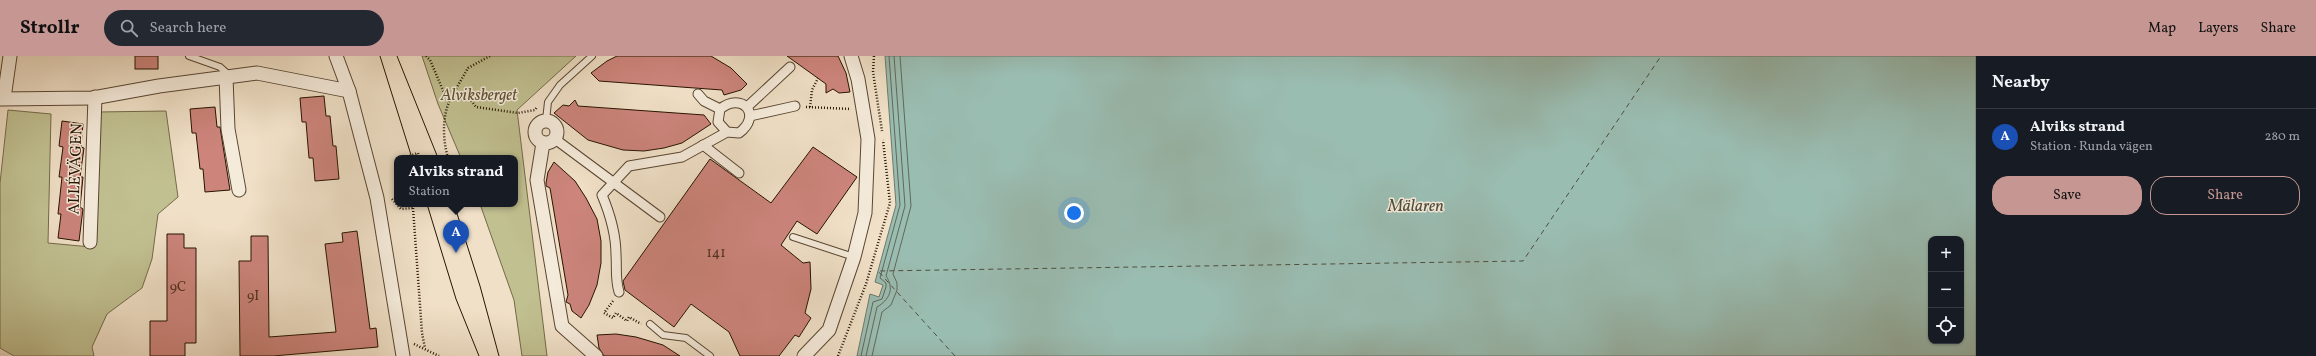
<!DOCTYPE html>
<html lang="en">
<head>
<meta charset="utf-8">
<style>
	body { margin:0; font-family:Vollkorn,serif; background:#242831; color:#f1f3f6 }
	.controls { position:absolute; right:12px; bottom:12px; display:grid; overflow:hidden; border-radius:8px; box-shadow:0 1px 3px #0004 }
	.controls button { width:36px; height:36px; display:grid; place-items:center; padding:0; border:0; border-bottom:1px solid #363941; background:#171b24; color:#f1f3f6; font:20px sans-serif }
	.you { position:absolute; left:1074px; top:157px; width:14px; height:14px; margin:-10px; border:3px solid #fff; border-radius:50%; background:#1a73e8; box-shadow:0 0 0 6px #1a73e833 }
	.badge { display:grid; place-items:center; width:26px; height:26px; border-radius:50%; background:#c59692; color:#fff; font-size:13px; font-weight:700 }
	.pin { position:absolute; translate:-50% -33px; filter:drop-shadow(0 1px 2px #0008) }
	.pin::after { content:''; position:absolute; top:21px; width:14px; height:12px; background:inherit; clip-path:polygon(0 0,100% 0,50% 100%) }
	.popup { position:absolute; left:394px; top:99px; width:124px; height:52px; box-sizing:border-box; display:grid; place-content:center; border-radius:8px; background:#171b24; filter:drop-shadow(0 1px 3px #0005); font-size:13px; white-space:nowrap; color:#9ea1a6 }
	.popup b { font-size:15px; color:#f1f3f6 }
	.popup::after { content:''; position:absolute; left:50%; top:100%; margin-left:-8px; border:8px solid transparent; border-top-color:#171b24 }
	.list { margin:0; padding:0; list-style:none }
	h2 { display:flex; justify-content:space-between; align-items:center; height:52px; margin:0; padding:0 16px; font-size:17px }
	h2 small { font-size:13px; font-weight:400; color:#9ea1a6 }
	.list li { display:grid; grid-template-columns:26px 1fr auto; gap:12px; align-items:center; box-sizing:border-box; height:56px; padding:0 16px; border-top:1px solid #363941 }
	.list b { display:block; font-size:15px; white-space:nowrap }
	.list p { margin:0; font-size:13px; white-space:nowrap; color:#9ea1a6 }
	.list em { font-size:13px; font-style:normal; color:#9ea1a6 }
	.actions { display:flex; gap:8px; padding:12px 16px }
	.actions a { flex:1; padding:9px 0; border:1px solid #c59692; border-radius:16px; text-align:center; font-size:14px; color:#c59692 }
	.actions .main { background:#c59692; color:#111 }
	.icon { flex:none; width:22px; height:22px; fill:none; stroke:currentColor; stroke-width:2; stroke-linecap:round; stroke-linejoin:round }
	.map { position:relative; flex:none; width:1976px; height:300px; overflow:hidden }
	header { display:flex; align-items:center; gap:24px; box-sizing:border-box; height:56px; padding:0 20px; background:#c59692; color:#111 }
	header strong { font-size:19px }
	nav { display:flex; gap:22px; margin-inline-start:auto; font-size:14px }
	.search { width:280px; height:36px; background:#242831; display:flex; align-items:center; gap:10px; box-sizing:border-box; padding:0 14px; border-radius:22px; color:#9ea1a6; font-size:15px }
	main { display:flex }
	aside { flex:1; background:#171b24 }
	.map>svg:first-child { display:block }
	.green { fill:#c1c091; stroke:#746a48 }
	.water { fill:#9abdb2; stroke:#6c796b; fill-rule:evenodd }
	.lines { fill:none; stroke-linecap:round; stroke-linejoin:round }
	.shore { stroke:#606859; stroke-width:1 }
	.ferry { stroke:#4f4e3e; stroke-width:1; stroke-dasharray:5 4; stroke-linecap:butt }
	.building { fill:#cc847b; stroke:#271300 }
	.service-casing { stroke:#594632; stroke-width:8 }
	.pedestrian-casing { stroke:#594632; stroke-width:11 }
	.minor-casing { stroke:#594632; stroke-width:15 }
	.path { stroke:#271300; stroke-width:2.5; stroke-dasharray:1 2; stroke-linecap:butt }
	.service { stroke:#f5ebdb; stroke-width:6 }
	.pedestrian { stroke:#f5ebdb; stroke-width:9 }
	.minor { stroke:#f5ebdb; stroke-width:13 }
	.tram { stroke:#271300; stroke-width:1 }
	.labels { text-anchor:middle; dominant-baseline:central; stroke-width:3; stroke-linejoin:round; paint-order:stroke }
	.number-label { font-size:14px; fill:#502f1f }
	.park-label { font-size:16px; font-style:italic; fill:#5d5033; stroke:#f5ebdb }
	.street-label { font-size:16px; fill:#271300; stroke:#f5ebdb }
	.water-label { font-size:17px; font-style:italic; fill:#4f4e3e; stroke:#f5ebdb }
</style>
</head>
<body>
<header>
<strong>Strollr</strong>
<div class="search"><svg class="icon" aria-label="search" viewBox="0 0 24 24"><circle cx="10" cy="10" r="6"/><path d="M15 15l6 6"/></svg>Search here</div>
<nav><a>Map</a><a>Layers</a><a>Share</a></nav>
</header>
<main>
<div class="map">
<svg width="1976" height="300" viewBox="0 0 1976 300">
	<rect width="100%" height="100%" fill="#f0e0c7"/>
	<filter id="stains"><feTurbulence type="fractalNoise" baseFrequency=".005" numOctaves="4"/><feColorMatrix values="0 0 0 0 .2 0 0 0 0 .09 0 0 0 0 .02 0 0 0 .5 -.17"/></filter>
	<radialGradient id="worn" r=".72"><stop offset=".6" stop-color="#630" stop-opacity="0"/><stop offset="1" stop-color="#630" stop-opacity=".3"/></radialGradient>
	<g class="green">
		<polygon points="422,0 576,0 517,54 547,300 522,300 514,244 480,148 515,148 515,102 461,102 438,48"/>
		<polygon points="8,54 51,58 48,187 91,191 98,56 166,55 178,141 158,158 152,203 142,232 107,258 92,291 94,300 14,300 0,292 0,127"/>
	</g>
	<path class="water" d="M885 0H1976V300H857L870 238 879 241 883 229 875 226 896 149ZM1931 183H1961V285H1931Z"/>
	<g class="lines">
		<g class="shore">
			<polyline points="861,300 873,246 882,243 886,231 886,227 880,222 900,149 889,0"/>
			<path d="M866 300 877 251C889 244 895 233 886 220L905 150 894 0"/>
			<polyline points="872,300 882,256 891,249 897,234 897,227 893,218 911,150 900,0"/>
		</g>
		<polyline class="ferry" points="955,300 878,215 1523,205 1661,0"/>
	</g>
	<g class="building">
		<rect x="135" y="0" width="23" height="13"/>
		<polygon points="617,0 711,0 731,12 747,28 741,34 724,39 722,34 599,25 591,17 607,5"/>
		<polygon points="787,0 838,0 846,17 850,36 839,37 833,33 826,37 826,28"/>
		<polygon points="324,40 326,60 330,60 333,90 336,90 339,123 315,125 313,102 309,102 306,66 302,66 300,42"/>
		<polygon points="575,44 578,50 704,59 711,68 682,87 664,92 644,95 623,94 588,84 554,57 563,49 569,50"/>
		<polygon points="215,51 217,71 220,71 230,134 205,136 203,113 200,113 196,77 192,77 190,53"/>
		<polygon points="62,65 83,68 81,91 84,92 80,121 83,121 80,151 83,153 79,185 58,182 61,158 58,158 62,121 59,121 63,91 59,90"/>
		<polygon points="813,91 857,121 817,178 797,165 781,189 803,207 810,206 811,233 805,257 811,262 799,281 795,279 779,300 740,300 729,276 691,248 674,271 625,234 623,225 710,103 771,147"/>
		<polygon points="554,106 575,125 586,142 597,163 601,185 601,207 597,229 589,249 581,262 572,255 570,248 566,246 568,239 550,132 546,130 546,127 548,116"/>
		<polygon points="357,175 370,273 376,272 378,291 273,300 240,300 239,205 251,205 251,180 268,180 269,281 336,276 325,188 343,186 342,177"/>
		<polygon points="167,178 184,178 184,192 196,192 196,287 185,287 185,300 150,300 150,265 167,265"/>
		<polygon points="616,278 636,281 663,289 680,300 604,300 599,292 597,279"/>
	</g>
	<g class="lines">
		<defs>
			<g id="service">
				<polyline points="189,0 220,11 230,20"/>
				<polyline points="546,64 548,46 560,29 592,0"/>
				<polyline points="793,181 854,201"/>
				<polyline points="650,268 663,279 686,282 710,300"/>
			</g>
			<g id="pedestrian">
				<polyline points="698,38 704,45 720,53"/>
				<polyline points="747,51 790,11"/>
				<polyline points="750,60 795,50"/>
				<polyline points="555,83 660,161"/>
				<polyline points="703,89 739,117"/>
				<path d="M619 236C615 223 617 212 616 199 616 178 610 158 602 139L629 110 682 101 727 76 739 77C763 59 742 35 720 53L718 66 727 76"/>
			</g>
			<g id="minor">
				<polyline points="336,0 349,35 377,142 403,300"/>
				<polyline points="226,21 228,73 239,134"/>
				<polyline points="4,42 10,0"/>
				<polyline points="0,43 93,42 159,30 257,17 349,35"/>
				<circle cx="546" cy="76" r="11"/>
				<polyline points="543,87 537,124 562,270 596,300"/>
				<polyline points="90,186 95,41"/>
				<polyline points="804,300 829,274 854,201 865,157 868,83 858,23 851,0"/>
			</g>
		</defs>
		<use href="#service" class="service-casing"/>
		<use href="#pedestrian" class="pedestrian-casing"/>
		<use href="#minor" class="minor-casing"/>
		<g class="path">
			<polyline points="426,0 430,4 448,46"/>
			<polyline points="874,0 873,16 882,75"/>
			<polyline points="453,38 468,12 490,0"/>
			<polyline points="806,51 851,53"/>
			<polyline points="810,51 812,34 818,22"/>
			<polyline points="404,102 418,97 420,102"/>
			<path d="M448 102C442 81 442 56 453 38L467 39 476 51 518 57 535 54 537 51"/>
			<polyline points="392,143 401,153 413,152 413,148"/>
			<polyline points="413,152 422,277 425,292"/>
			<polyline points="613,245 604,257 613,262 616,257 627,265 629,261 641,268"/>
			<polyline points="414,288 439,300"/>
			<polyline points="838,300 866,228 890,147 883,84"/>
		</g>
		<use href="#service" class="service"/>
		<use href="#pedestrian" class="pedestrian"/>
		<use href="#minor" class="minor"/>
		<g class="tram">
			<polyline points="380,0 412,102"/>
			<polyline points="397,0 438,102"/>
			<polyline points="427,148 456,243 479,300"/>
			<polyline points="454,148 480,230 499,300"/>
		</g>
	</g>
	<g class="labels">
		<g class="number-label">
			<text x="716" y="197">141</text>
			<text x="178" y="231">9C</text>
			<text x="253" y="240">9I</text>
		</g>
		<g class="park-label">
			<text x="479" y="40">Alviksberget</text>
		</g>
		<g class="street-label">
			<text transform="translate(76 113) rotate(-88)">ALLÉVÄGEN</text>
		</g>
		<g class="water-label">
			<text x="1416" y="150">Mälaren</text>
		</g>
	</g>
	<rect width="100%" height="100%" filter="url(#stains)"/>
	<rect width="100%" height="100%" fill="url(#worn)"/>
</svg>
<div class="controls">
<button>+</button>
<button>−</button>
<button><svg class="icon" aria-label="locate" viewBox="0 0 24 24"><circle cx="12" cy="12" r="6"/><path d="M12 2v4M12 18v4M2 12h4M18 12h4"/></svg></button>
</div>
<div class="you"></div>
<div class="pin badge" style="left:456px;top:197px;background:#1a4fb4">A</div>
<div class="popup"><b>Alviks strand</b>Station</div>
</div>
<aside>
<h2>Nearby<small></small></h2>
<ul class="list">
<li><span class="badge" style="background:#1a4fb4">A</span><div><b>Alviks strand</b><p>Station · Runda vägen</p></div><em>280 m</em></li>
</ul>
<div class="actions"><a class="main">Save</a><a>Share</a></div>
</aside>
</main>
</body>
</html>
